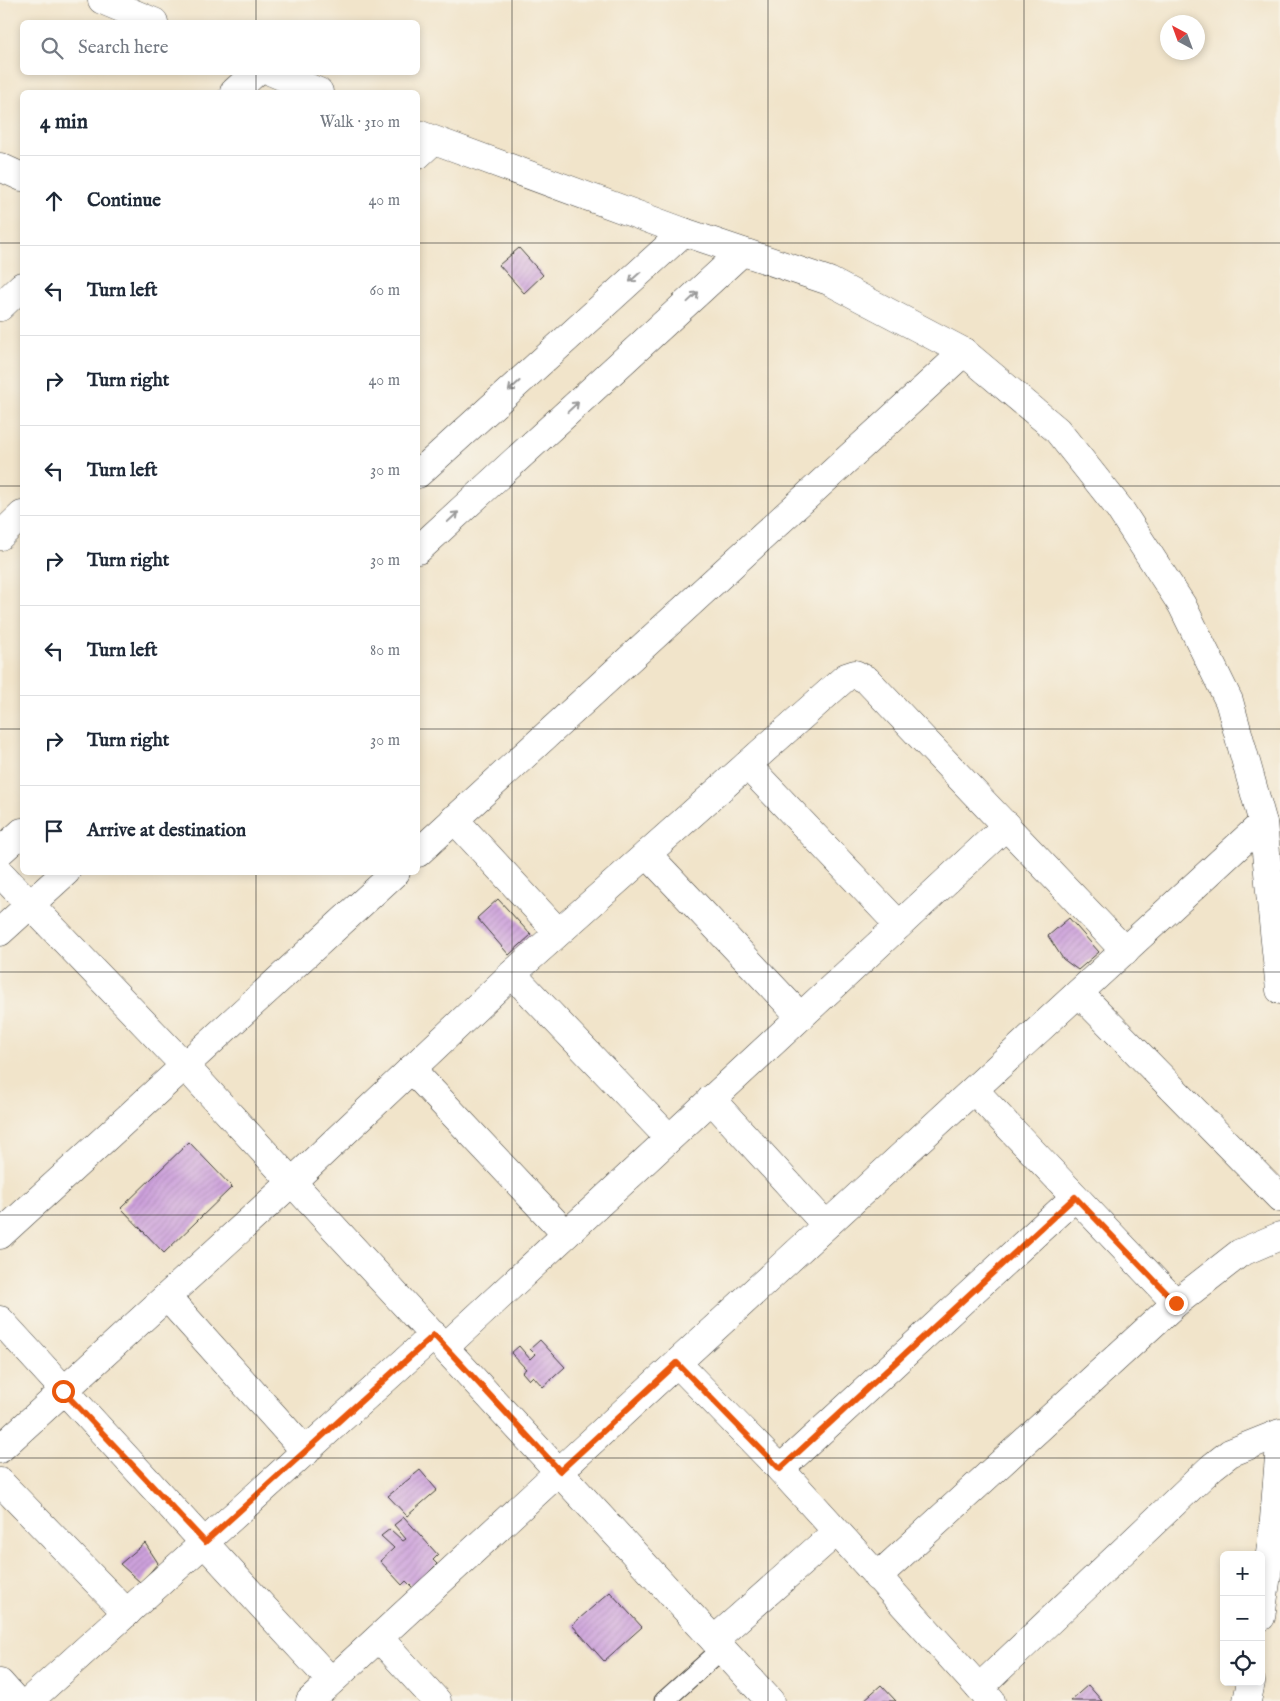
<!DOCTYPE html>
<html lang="en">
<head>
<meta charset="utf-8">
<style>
	body { margin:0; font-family:"IM FELL English",serif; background:#f2f2f3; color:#1f2937 }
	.controls { position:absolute; right:15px; bottom:15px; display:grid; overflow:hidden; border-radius:8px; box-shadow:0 2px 8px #0003 }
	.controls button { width:45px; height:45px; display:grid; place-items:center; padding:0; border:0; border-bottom:1px solid #e0e1e3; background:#fff; color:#1f2937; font:25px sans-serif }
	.compass { position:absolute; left:1160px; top:15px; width:45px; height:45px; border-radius:50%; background:#fff; box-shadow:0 2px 8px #0003; rotate:319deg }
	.stop { position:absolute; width:15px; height:15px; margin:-11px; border:4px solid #ea580c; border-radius:50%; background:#fff }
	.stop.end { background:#ea580c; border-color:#fff; box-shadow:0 1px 5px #0008 }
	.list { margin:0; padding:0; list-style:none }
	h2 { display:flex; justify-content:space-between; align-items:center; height:65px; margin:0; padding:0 20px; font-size:21px }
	h2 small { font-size:16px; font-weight:400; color:#747a83 }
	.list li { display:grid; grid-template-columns:32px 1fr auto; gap:15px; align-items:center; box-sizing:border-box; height:90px; padding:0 20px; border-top:1px solid #e0e1e3 }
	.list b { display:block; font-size:19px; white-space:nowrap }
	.list em { font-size:16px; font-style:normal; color:#747a83 }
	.icon { flex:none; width:28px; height:28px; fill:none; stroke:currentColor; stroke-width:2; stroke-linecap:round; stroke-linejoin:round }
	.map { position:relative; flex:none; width:1280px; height:1701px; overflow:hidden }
	.search { position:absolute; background:#fff; box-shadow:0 2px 8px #0003; left:20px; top:20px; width:400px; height:55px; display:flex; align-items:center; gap:12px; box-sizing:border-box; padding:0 18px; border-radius:8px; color:#747a83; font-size:19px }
	.panel { position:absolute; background:#fff; box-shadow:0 2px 8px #0003; left:20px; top:90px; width:400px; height:785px; border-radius:8px }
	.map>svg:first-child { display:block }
	.building { fill:url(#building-hatch) }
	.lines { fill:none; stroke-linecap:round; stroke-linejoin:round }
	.lane-casing { stroke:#3c3a36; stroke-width:21 }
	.street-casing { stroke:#3c3a36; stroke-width:29 }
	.secondary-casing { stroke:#3c3a36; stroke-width:29 }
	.lane { stroke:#fff; stroke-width:19 }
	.street { stroke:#fff; stroke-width:28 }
	.secondary { stroke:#fff; stroke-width:28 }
	.oneway { stroke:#999 }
	.route { stroke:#ea580c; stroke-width:6 }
	.grid { fill:none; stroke:#1c1c1c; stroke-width:1; stroke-opacity:0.55 }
</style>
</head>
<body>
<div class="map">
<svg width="1280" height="1701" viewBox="0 0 1280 1701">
	<defs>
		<pattern id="building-hatch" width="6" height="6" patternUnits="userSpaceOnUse" patternTransform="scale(1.25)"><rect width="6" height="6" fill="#cca0db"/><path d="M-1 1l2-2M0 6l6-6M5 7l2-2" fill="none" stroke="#af89bb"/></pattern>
	</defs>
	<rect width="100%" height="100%" fill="#f7f3e8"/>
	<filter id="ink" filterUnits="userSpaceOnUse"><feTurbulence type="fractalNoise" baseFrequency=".02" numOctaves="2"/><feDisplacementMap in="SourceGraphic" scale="10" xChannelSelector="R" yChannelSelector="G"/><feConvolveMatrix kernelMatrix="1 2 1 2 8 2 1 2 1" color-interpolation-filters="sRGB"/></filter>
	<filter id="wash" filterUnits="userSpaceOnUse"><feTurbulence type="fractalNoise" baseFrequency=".0096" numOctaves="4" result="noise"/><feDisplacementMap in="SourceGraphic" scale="20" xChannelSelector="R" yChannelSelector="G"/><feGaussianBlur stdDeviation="1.12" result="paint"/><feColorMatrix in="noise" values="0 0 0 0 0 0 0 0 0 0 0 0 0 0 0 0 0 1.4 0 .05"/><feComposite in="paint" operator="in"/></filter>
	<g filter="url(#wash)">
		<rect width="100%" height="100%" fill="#f1e4ca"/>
		<g id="blocks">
			<g class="building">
				<polygon points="519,248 543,275 524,293 499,265"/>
				<polygon points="498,899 531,935 509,955 477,918"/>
				<polygon points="1069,918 1099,952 1078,970 1063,959 1048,936"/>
				<polygon points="189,1142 232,1187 164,1253 121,1208"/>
				<polygon points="540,1340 565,1367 543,1387 533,1376 529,1380 522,1372 526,1369 511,1353 519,1346 530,1359 535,1354 530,1349"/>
				<polygon points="420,1470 437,1490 407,1516 388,1496"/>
				<polygon points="404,1517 438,1555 433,1560 437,1564 413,1588 406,1581 402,1585 380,1561 394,1548 381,1536 390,1529 403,1541 406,1539 394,1525"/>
				<polygon points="145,1543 158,1563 141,1583 120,1564"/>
				<polygon points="610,1592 642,1627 604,1661 572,1625"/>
				<polygon points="881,1685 896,1701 863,1701"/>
				<polygon points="1088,1685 1102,1701 1070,1701"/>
			</g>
		</g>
	</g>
	<g filter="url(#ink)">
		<use href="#blocks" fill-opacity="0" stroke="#3c3a36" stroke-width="1"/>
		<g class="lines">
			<defs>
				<polyline id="lane" points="664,1701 722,1649"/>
				<g id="street">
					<polyline points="234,92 256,72"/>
					<polyline points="418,155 433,141"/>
					<polyline points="0,167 22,177"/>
					<polyline points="0,307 22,286"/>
					<polyline points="418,474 684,232"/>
					<polyline points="0,536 22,515"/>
					<polyline points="418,550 742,252"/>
					<polyline points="747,765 899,925"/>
					<polyline points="454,819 558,932"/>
					<polyline points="0,852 22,832"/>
					<polyline points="418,853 964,352"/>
					<polyline points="647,854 800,1016"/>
					<polyline points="0,873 185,1066 770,1701"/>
					<polyline points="0,932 66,872"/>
					<polyline points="512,974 669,1138"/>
					<polyline points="1079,993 1280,1198"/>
					<polyline points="411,1069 566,1234"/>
					<polyline points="974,1090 1176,1303"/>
					<polyline points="711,1099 826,1225"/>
					<polyline points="0,1235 396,872"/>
					<polyline points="167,1297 306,1452"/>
					<polyline points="0,1320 331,1681"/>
					<polyline points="445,1347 1007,825"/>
					<polyline points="677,1363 780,1469 991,1701"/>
					<polyline points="0,1449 292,1182 512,974 846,677 855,674 867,680 1125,951"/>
					<polyline points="780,1469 1075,1197"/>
					<polyline points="0,1482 127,1613"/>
					<polyline points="877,1577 1176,1303 1240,1253 1280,1236"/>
					<polyline points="379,1638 437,1701"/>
					<polyline points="714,1640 836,1532"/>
					<polyline points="0,1683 16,1701"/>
					<polyline points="979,1688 1212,1467 1230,1453 1280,1433"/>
					<polyline points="29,1701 434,1335"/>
					<polyline points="310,1701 1263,823"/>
				</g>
				<g id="secondary">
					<polyline points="102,0 154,22"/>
					<polyline points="272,72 319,92"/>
					<polyline points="418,134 684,232 829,281 964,352 1057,430 1119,508 1182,605 1229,701 1263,823 1280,990"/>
					<polyline points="1261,1617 1273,1532 1280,1444"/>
					<polyline points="1247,1701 1251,1682"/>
				</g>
			</defs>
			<use href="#lane" class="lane-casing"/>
			<use href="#street" class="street-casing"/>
			<use href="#secondary" class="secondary-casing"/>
			<use href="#lane" class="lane"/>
			<use href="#street" class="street"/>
			<use href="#secondary" class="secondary"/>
		</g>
		<defs><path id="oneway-shaft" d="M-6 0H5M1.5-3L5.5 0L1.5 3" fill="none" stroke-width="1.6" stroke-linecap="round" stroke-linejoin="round" transform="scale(1.25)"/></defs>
		<g class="oneway">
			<use href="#oneway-shaft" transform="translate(635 277) rotate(138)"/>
			<use href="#oneway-shaft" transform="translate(693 297) rotate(-43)"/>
			<use href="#oneway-shaft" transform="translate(514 386) rotate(138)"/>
			<use href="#oneway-shaft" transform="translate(573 407) rotate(-43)"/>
			<use href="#oneway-shaft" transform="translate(453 517) rotate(-43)"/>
		</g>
	</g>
	<g class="lines" filter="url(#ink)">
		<polyline class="route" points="63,1391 205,1542 434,1335 560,1471 677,1363 780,1469 1075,1197 1176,1303"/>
	</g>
	<path class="grid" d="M256 0V22M512 0V1701M768 0V1701M1024 0V1701M256 72V92M0 243H22M418 243H1280M0 486H22M418 486H1280M0 729H22M418 729H1280M256 872V1701M0 972H1280M0 1215H1280M0 1458H1280"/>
</svg>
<div class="controls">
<button>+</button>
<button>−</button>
<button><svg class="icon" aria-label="locate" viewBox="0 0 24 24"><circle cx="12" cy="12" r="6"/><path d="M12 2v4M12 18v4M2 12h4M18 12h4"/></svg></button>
</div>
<svg class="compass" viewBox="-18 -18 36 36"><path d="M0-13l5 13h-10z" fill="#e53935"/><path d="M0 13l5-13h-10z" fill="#747a83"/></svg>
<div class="stop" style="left:63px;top:1391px"></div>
<div class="stop end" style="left:1176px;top:1303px"></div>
<div class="search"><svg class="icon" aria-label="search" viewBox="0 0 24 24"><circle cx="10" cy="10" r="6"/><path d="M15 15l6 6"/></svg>Search here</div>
<section class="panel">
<h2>4 min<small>Walk · 310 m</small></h2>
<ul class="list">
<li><svg class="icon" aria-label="ahead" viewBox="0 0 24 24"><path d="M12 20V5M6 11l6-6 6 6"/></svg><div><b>Continue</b></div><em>40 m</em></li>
<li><svg class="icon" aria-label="left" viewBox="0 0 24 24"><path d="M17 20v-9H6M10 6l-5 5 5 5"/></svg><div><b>Turn left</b></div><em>60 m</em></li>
<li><svg class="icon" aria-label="right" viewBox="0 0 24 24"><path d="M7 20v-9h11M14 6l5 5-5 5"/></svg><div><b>Turn right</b></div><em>40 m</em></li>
<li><svg class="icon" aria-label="left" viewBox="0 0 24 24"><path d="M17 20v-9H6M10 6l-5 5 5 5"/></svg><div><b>Turn left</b></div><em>30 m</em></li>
<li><svg class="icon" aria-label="right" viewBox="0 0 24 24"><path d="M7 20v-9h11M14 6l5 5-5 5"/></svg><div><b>Turn right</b></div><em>30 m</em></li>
<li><svg class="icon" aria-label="left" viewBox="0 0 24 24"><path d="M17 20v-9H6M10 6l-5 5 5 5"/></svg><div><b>Turn left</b></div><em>80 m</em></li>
<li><svg class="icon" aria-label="right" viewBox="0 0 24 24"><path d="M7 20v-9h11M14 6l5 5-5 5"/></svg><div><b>Turn right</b></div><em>30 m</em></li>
<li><svg class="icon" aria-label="arrive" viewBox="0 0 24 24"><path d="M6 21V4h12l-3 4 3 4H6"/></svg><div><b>Arrive at destination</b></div></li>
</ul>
</section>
</div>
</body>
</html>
